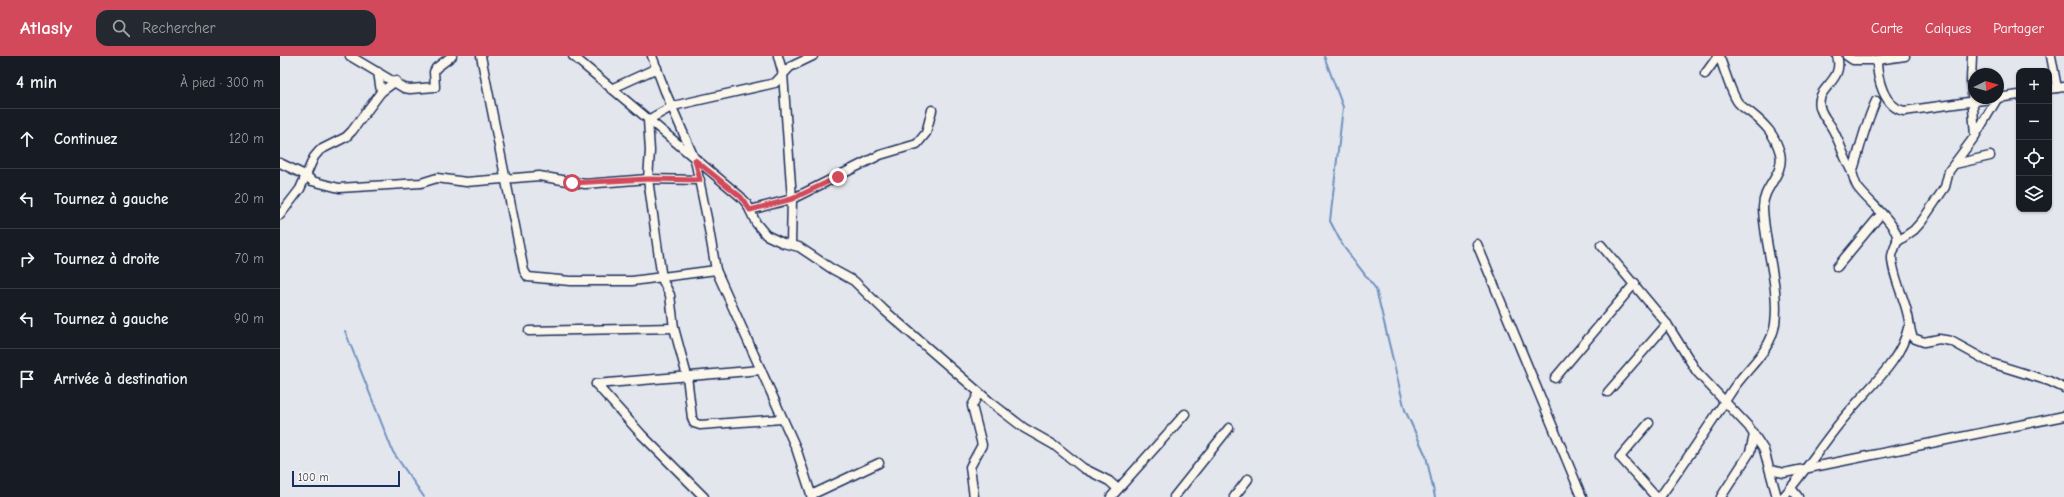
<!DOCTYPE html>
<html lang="fr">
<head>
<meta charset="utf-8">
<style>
	body { margin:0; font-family:"Comic Neue",sans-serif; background:#242831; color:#f1f3f6 }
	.controls { position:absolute; right:12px; top:12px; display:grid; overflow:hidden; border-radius:8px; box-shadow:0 1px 3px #0004 }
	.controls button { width:36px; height:36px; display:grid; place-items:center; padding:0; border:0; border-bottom:1px solid #363941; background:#171b24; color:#f1f3f6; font:20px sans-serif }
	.compass { position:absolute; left:1688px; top:12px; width:36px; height:36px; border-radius:50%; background:#171b24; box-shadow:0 1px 3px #0004; rotate:85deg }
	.scale { position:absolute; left:12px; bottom:10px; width:108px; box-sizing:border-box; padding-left:4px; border:2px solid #1b2f5e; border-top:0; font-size:11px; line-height:14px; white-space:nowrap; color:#1b2f5e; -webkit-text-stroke:3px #fbf7ec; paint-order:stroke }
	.stop { position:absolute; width:12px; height:12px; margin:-9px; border:3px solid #d1495b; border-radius:50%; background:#fff }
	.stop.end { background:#d1495b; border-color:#fff; box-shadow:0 1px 4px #0008 }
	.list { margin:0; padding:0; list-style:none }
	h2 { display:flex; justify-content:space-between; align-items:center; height:52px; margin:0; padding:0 16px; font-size:17px }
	h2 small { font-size:13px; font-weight:400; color:#9ea1a6 }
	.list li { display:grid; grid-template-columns:26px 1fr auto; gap:12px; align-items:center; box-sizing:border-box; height:60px; padding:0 16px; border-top:1px solid #363941 }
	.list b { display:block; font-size:15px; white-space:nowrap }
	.list em { font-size:13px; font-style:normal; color:#9ea1a6 }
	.icon { flex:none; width:22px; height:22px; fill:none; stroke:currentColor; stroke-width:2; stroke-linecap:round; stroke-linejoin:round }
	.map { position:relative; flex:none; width:1784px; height:441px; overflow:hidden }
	header { display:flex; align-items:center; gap:24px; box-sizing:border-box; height:56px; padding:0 20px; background:#d1495b; color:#fff }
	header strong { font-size:19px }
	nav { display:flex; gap:22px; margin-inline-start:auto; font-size:14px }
	.search { width:280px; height:36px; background:#242831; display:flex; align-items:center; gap:10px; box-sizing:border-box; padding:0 14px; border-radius:12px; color:#9ea1a6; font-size:15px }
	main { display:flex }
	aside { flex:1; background:#171b24 }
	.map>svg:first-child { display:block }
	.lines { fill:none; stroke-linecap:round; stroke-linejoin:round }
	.stream { stroke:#6d91bf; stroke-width:2 }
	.minor-casing { stroke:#1b2f5e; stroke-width:11 }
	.minor { stroke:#fbf7ec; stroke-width:8 }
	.route { stroke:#d1495b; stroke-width:5 }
</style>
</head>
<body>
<header>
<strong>Atlasly</strong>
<div class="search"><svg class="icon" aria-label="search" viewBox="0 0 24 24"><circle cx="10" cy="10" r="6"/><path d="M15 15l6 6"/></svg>Rechercher</div>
<nav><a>Carte</a><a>Calques</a><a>Partager</a></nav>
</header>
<main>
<aside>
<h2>4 min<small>À pied · 300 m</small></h2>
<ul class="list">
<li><svg class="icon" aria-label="ahead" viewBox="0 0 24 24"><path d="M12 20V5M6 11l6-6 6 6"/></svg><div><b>Continuez</b></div><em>120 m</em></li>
<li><svg class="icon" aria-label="left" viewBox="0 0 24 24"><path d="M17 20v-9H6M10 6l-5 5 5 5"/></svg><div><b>Tournez à gauche</b></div><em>20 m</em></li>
<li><svg class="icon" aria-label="right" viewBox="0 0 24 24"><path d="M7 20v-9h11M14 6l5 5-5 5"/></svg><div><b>Tournez à droite</b></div><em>70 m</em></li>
<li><svg class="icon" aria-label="left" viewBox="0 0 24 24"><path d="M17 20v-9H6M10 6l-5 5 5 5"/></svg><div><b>Tournez à gauche</b></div><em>90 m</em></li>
<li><svg class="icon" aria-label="arrive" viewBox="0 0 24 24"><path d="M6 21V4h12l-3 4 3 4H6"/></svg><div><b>Arrivée à destination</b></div></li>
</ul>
</aside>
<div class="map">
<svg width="1784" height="441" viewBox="0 0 1784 441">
	<rect width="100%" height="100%" fill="#e4e6ed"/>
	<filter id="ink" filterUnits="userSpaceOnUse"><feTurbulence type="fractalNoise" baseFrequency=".025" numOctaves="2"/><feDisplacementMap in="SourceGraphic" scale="8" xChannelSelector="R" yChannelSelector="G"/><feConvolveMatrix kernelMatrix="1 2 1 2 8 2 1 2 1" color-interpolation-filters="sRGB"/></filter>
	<g filter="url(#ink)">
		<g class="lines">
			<g class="stream">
				<polyline points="1044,0 1063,51 1050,165 1063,190 1096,233 1125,354 1146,400 1155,441"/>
				<polyline points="65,275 113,396 144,441"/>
			</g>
			<defs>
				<g id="minor">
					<polyline points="70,0 124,32 130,33 155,31 154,16 156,12 172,0"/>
					<polyline points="201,0 244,215 248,221 290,225 352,225 436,214"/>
					<polyline points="293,0 461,141 467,148 476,167 486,179 503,187 519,191 552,213 574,225 604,254 709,345 744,372 774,389 803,412 829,425 838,433"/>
					<polyline points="372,0 385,35 415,104 427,162 436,214 516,392 532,441"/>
					<polyline points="498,0 503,18 512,143 511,188"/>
					<path d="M1557 0C1565 26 1535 31 1540 51 1542 60 1548 65 1552 72 1560 86 1564 102 1572 116 1574 122 1575 129 1579 133 1589 146 1610 162 1616 177 1620 186 1613 192 1612 200 1611 215 1624 242 1627 256 1630 265 1629 273 1633 282L1644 286 1659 283 1671 285 1711 307 1769 325 1784 332"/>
					<path d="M1567 0 1573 4H1597C1597 23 1604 51 1624 55L1739 39"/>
					<polyline points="1771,0 1777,32"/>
					<polyline points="1597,4 1625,0"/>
					<polyline points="98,16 101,36"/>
					<polyline points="1425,18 1438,0"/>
					<polyline points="331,33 377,12"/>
					<polyline points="1769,33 1784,31"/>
					<polyline points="1695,80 1717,43"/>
					<polyline points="0,107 27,120 32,125 59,132 141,127 157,122 186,126 259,120 305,128 368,123 420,124"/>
					<polyline points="1675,108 1710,100"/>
					<path d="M1572 117C1580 93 1585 68 1596 45"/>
					<polyline points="470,154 512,143 600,99 637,88 646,77 652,54"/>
					<polyline points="0,159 20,133 34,101 40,94 66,81 72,75 101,36 116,25"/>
					<polyline points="1617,186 1634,174 1642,165 1665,131 1669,115 1695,80 1691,24 1692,0"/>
					<polyline points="1197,188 1302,441"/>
					<polyline points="1321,189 1387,268 1417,316 1469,371 1484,394 1497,441"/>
					<polyline points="1557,211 1601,158"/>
					<polyline points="249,275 394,272"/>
					<polyline points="1275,322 1355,227"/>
					<polyline points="316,328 481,314"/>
					<polyline points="316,328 362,379 424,441"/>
					<polyline points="1328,336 1387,268"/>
					<polyline points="502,363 420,369 414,367 412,362 407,320 394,272 390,239 382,223 368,123 370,95 368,64 393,50 495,27 510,11 533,0"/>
					<polyline points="1369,367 1340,401 1376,441"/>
					<polyline points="1490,414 1504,417 1784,360"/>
					<polyline points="1511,432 1518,441"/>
					<polyline points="531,439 599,407"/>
					<polyline points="694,441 690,411 702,389 692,350 699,337"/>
					<polyline points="831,441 905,358"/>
					<polyline points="894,441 949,372"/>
					<polyline points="954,441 968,423"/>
					<path d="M1380 441C1405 406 1429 370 1453 333 1467 312 1491 295 1495 268 1500 229 1484 189 1483 151 1483 130 1505 119 1500 97 1495 79 1486 69 1471 57 1466 53 1460 50 1457 45 1449 32 1445 14 1439 0"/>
					<polyline points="1441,441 1470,396 1474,379"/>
					<path d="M1503 441C1527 414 1545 383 1569 356 1590 330 1621 305 1628 272"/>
				</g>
			</defs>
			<use href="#minor" class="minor-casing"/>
			<use href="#minor" class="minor"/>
		</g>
	</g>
	<g class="lines" filter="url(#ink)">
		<polyline class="route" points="292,127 368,123 420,124 415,104 461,141 470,154 512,143 558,121"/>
	</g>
</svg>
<div class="controls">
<button>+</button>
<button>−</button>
<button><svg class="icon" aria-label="locate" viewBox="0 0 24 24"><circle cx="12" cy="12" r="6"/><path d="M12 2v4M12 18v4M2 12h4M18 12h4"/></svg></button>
<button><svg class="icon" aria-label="layers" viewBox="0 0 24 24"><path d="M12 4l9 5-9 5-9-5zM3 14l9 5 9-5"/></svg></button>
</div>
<svg class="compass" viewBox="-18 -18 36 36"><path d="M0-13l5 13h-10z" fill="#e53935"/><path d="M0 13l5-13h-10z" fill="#9ea1a6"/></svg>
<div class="scale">100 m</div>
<div class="stop" style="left:292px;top:127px"></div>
<div class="stop end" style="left:558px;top:121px"></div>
</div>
</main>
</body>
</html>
